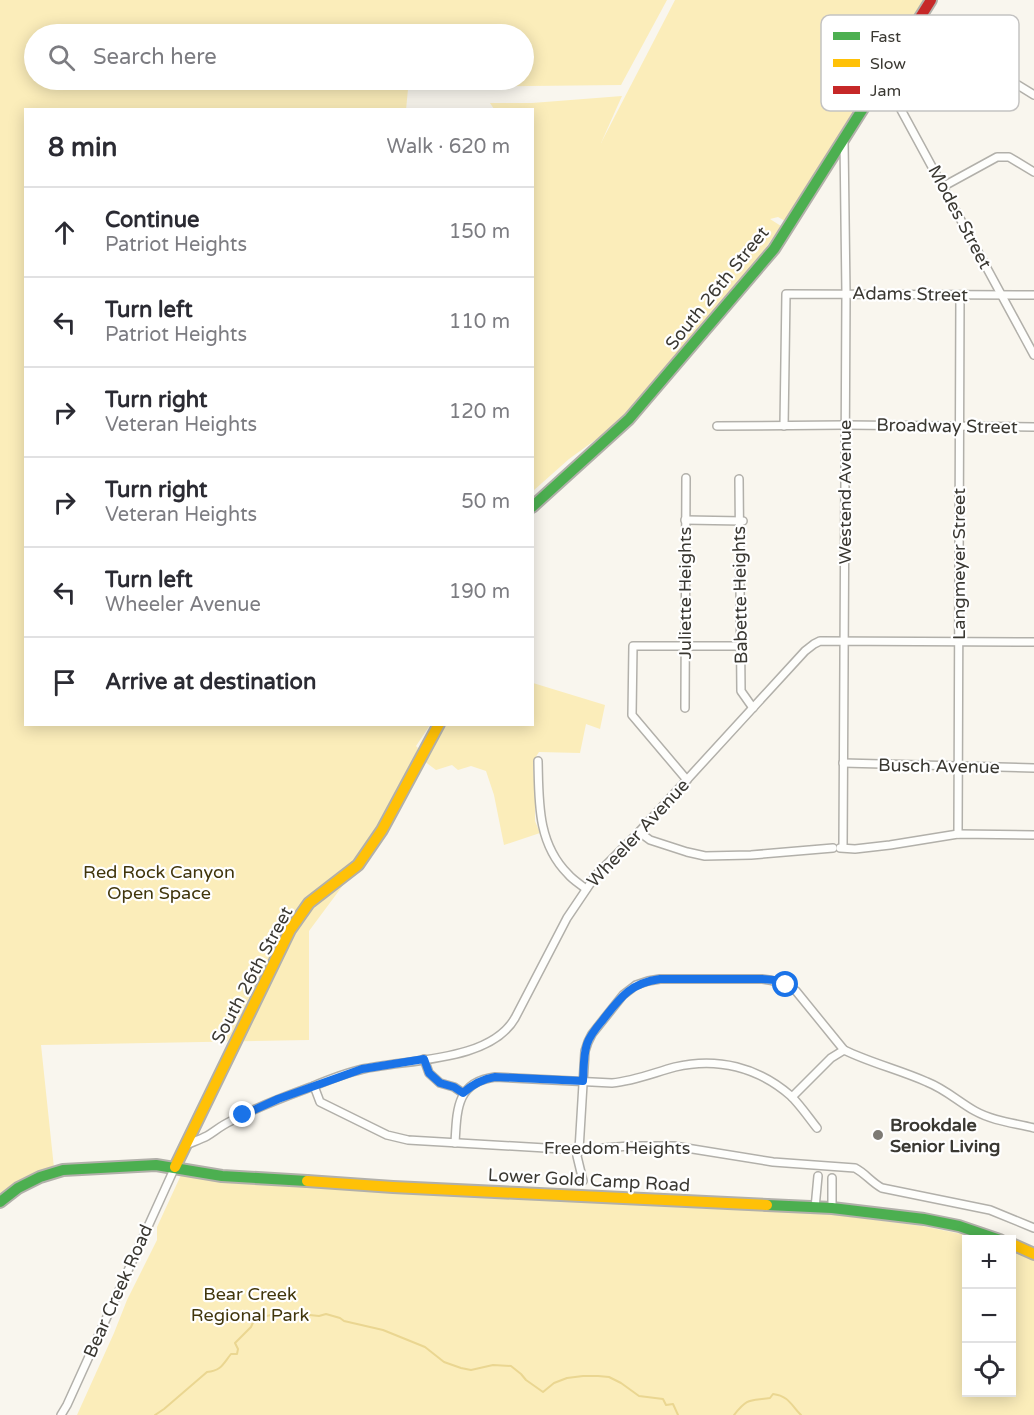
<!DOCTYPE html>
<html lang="en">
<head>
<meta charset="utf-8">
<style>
	body { margin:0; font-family:"Varela Round",sans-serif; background:#f7f7f7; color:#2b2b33 }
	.controls { position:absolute; right:18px; bottom:18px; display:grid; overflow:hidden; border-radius:0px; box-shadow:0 3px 15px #0003 }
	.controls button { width:54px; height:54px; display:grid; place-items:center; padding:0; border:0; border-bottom:2px solid #e1e1e2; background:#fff; color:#2b2b33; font:30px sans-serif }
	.stop { position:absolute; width:18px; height:18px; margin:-14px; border:4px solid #1a73e8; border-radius:50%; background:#fff }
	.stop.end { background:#1a73e8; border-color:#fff; box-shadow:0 2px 6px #0008 }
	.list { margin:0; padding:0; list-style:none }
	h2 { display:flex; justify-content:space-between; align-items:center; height:78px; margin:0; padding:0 24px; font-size:26px }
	h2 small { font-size:20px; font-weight:400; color:#7c7c81 }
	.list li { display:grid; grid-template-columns:39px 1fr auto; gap:18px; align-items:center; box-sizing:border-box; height:90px; padding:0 24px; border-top:2px solid #e1e1e2 }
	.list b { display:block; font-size:22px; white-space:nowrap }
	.list p { margin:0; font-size:20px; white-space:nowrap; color:#7c7c81 }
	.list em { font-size:20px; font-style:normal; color:#7c7c81 }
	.icon { flex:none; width:33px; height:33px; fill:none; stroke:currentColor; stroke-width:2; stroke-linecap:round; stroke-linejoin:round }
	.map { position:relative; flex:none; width:1034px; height:1415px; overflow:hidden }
	.search { position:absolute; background:#fff; box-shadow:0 3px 15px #0003; left:24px; top:24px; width:510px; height:66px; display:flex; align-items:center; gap:15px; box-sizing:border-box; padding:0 21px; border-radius:33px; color:#7c7c81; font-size:22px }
	.panel { position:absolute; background:#fff; box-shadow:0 3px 15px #0003; left:24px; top:108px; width:510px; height:618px; border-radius:0px }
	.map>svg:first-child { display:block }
	.green { fill:#fbedba; fill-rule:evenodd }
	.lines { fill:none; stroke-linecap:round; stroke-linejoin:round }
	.stream { stroke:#ead691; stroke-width:2 }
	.street-casing { stroke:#b2b0aa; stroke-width:10 }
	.fast-casing { stroke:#b2b0aa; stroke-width:14 }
	.slow-casing { stroke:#b2b0aa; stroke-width:14 }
	.jam-casing { stroke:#b2b0aa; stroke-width:14 }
	.street { stroke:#fefefc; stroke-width:7 }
	.fast { stroke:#4caf50; stroke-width:10 }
	.slow { stroke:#ffc107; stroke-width:10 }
	.jam { stroke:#c62828; stroke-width:10 }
	.route { stroke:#1a73e8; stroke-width:8 }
	.poi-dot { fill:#7d7a74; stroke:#fff; stroke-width:2 }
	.labels { text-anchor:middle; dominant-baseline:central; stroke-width:4.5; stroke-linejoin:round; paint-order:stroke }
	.street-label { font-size:18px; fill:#3a3832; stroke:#fff }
	.park-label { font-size:18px; fill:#41360c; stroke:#fff }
	.poi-label { font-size:18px; font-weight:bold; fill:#3a3832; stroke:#fff; text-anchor:start }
	.key { fill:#fff; stroke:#c4c3c2; stroke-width:1.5 }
	.key-label { font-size:16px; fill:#3a3832 }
</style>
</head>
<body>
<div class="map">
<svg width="1034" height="1415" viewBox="0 0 1034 1415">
	<rect width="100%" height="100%" fill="#f9f6ee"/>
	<g class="green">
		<path d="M0 0H667L621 85 439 87 408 89 406 110H26V724L430 725 416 746 418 748 393 809 358 865 309 931V1040L41 1045 54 1168 0 1196ZM34 34H524V80H34Z"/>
		<polygon points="675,0 925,0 785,221 778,217 770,219 781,226 751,269 632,406 609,430 569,459 533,491 532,110 494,109 490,103 532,103 622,96 601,143"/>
		<polygon points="533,683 605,705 600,729 586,724 580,753 539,752 533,761 535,798 535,821 540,833 504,845 494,795 486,771 471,766 458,770 452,765 436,770 424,761 446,725 532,724"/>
		<polygon points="181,1175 221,1181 411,1193 829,1214 922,1226 976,1237 983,1239 966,1240 966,1392 1012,1392 1012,1250 1034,1260 1034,1415 77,1415 114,1333 127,1300 157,1240 157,1227"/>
	</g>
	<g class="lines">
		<g class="stream">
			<path d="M155 1415 164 1409 207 1372C221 1371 223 1364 231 1354H237L238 1349 235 1343 251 1327 255 1318 277 1314 284 1315 300 1314 319 1316 326 1314 340 1318 344 1321 383 1330 425 1347 444 1362 461 1368 471 1370 493 1365 511 1366 521 1374 526 1380 543 1392 554 1383 567 1378 583 1376H598L609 1377 621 1383 639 1396 663 1399 666 1405 673 1404 678 1415"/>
			<path d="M734 1415C748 1397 750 1401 770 1398L773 1394C789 1396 791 1405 801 1415"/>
		</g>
		<defs>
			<g id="street">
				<polyline points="917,22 1034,95"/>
				<polyline points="877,86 890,96 899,106 1034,355"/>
				<polyline points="944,186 997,157 1009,157 1034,172"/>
				<polyline points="717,426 845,425 1034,427"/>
				<polyline points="784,426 786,294 1034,295"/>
				<polyline points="739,479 741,691 753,708"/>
				<polyline points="685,520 743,521"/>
				<polyline points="685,708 686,478"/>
				<path d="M538 761C539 801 537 843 568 874 573 880 580 884 586 889"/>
				<polyline points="843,763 1034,768"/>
				<polyline points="687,780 632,715 633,646 743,646"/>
				<polyline points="639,832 650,840 687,852 705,856 751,855 833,848"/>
				<polyline points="958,834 960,295"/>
				<polyline points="843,847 846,294 844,140"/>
				<polyline points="840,848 855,849 890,845 958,834 1034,835"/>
				<polyline points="424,1059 429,1073 440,1083 454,1087 463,1093"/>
				<path d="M314 1086 320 1102 387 1135 408 1140 579 1150 629 1146H674L773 1162 855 1168C865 1173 872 1183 882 1188L990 1210 1034 1228"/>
				<path d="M792 1097 831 1058 844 1050C871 1063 900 1070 927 1082 945 1089 959 1102 975 1111 993 1121 1014 1123 1034 1128"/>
				<path d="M455 1143C457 1110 456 1082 495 1077L612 1083C634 1081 653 1073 675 1067 717 1057 758 1067 791 1096 801 1106 809 1118 817 1128"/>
				<path d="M186 1145C193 1142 201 1139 207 1136 215 1131 222 1125 231 1121 256 1107 284 1097 311 1087 328 1080 345 1073 363 1069 408 1059 490 1062 515 1018L567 918 596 875 639 832 805 651 814 644 820 641 1034 642"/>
				<path d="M583 1181 577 1156 579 1150 585 1051 588 1042 592 1034 623 995 636 985 648 981 660 979H762C775 980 785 984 796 991L844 1050"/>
				<polyline points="815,1208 818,1176"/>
				<polyline points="832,1208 832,1178"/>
				<polyline points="61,1415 67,1405 175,1167"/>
			</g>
			<g id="fast">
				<polyline points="532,507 629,419 774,249 874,91"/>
				<polyline points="0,1202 18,1188 40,1177 63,1170 156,1165 222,1176 307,1181"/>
				<polyline points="767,1205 832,1208 924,1219 959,1226 1000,1240"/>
			</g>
			<g id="slow">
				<polyline points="175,1167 290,930 309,903 358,865 382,830 439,724"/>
				<polyline points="307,1181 393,1187 767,1205"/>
				<polyline points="1012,1244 1034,1254"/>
			</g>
			<polyline id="jam" points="874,91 931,0"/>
		</defs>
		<use href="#street" class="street-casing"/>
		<use href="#fast" class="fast-casing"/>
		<use href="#slow" class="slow-casing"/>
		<use href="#jam" class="jam-casing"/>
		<use href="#street" class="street"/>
		<use href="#fast" class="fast"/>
		<use href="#slow" class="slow"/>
		<use href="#jam" class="jam"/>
	</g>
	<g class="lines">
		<path class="route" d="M243 1115 278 1099 362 1069 424 1059 429 1073 440 1083 454 1087 463 1093C473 1084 482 1079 495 1077L583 1081C584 1069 583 1056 587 1044 590 1035 596 1028 602 1021 620 998 630 983 660 979H762L774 980 786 985"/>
	</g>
	<circle class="poi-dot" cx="878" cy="1135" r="6"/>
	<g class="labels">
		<g class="street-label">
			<text transform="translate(960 217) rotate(62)">Modes Street</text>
			<text transform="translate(717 288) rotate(-51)">South 26th Street</text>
			<text transform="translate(910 294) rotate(1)">Adams Street</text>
			<text transform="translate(947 426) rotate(1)">Broadway Street</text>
			<text transform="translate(845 492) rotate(-90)">Westend Avenue</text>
			<text transform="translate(959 564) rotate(-90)">Langmeyer Street</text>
			<text transform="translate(685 593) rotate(-90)">Juliette Heights</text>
			<text transform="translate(740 595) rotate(-91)">Babette Heights</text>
			<text transform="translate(939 766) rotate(1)">Busch Avenue</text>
			<text transform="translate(638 833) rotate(-47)">Wheeler Avenue</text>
			<text transform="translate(252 975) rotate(-62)">South 26th Street</text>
			<text x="617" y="1148">Freedom Heights</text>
			<text transform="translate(589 1180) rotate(3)">Lower Gold Camp Road</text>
			<text transform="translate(118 1291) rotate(-66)">Bear Creek Road</text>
		</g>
		<g class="park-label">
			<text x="159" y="872">Red Rock Canyon<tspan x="159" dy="21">Open Space</tspan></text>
			<text x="250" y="1294">Bear Creek<tspan x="250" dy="21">Regional Park</tspan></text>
		</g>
		<g class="poi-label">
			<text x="890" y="1125">Brookdale<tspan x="890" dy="21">Senior Living</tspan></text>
		</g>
	</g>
	<rect x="821" y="15" width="198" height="96" rx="9" class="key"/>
	<rect x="833" y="32" width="27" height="8" fill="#4caf50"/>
	<rect x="833" y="59" width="27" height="8" fill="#ffc107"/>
	<rect x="833" y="86" width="27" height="8" fill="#c62828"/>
	<g class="key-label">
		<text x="870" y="42">Fast</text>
		<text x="870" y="69">Slow</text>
		<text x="870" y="96">Jam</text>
	</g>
</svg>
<div class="controls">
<button>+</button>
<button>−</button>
<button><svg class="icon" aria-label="locate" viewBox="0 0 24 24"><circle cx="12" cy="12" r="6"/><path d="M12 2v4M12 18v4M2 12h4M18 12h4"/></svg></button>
</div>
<div class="stop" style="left:786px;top:985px"></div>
<div class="stop end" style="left:243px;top:1115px"></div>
<div class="search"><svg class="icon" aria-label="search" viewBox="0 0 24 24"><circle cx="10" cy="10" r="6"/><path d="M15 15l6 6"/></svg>Search here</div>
<section class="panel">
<h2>8 min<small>Walk · 620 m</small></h2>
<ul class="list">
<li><svg class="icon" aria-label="ahead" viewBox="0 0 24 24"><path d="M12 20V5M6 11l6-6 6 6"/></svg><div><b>Continue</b><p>Patriot Heights</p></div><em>150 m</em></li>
<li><svg class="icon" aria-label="left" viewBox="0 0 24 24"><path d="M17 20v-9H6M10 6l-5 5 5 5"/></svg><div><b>Turn left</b><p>Patriot Heights</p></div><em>110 m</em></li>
<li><svg class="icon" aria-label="right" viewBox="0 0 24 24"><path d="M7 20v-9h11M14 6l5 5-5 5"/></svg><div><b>Turn right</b><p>Veteran Heights</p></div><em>120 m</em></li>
<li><svg class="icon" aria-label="right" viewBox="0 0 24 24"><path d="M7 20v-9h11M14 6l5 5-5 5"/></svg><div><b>Turn right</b><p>Veteran Heights</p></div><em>50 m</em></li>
<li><svg class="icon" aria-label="left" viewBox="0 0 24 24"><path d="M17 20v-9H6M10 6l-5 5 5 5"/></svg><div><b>Turn left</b><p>Wheeler Avenue</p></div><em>190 m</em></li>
<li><svg class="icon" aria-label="arrive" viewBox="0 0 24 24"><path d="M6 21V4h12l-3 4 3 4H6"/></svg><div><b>Arrive at destination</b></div></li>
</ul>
</section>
</div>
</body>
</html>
